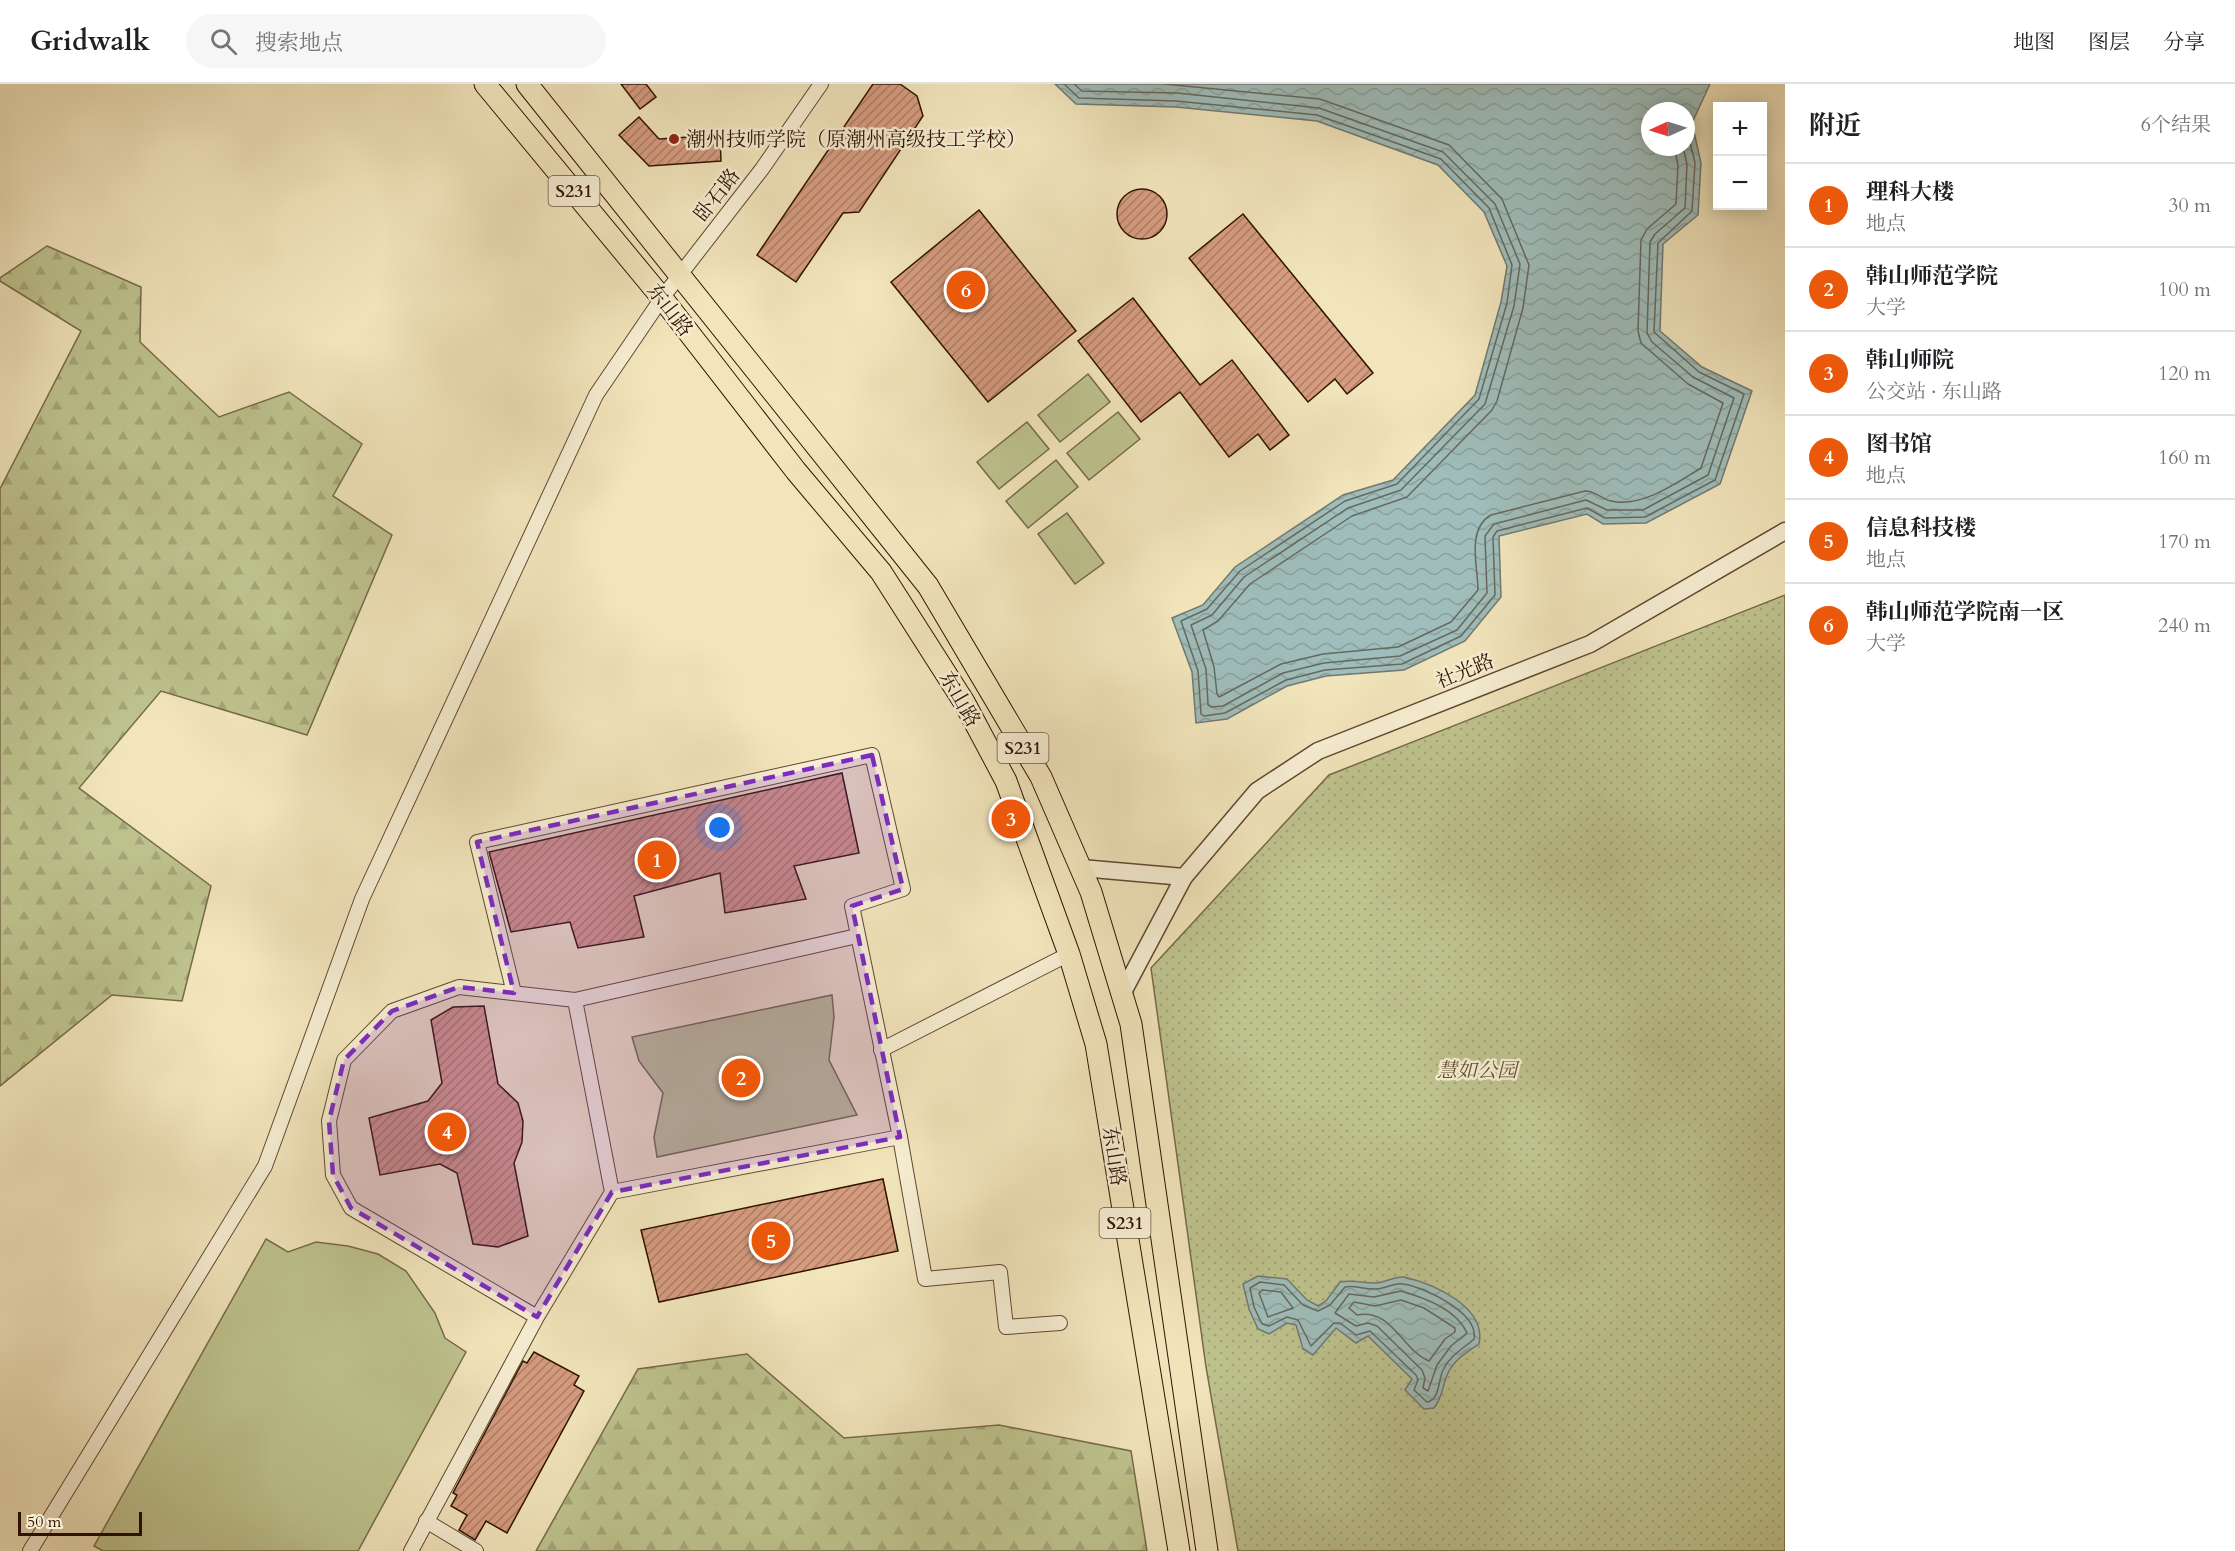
<!DOCTYPE html>
<html lang="zh">
<head>
<meta charset="utf-8">
<style>
	body { margin:0; font-family:Cardo,"Noto Serif SC",serif; background:#f6f6f6; color:#202124 }
	.controls { position:absolute; right:18px; top:18px; display:grid; overflow:hidden; border-radius:0px; box-shadow:0 3px 15px #0003 }
	.controls button { width:54px; height:54px; display:grid; place-items:center; padding:0; border:0; border-bottom:2px solid #e0e0e0; background:#fff; color:#202124; font:30px sans-serif }
	.compass { position:absolute; left:1641px; top:18px; width:54px; height:54px; border-radius:50%; background:#fff; box-shadow:0 3px 15px #0003; rotate:266deg }
	.scale { position:absolute; left:18px; bottom:15px; width:124px; box-sizing:border-box; padding-left:6px; border:3px solid #2f1202; border-top:0; font-size:16px; line-height:21px; white-space:nowrap; color:#2f1202; -webkit-text-stroke:4px #f7eed3; paint-order:stroke }
	.you { position:absolute; left:720px; top:744px; width:21px; height:21px; margin:-15px; border:4px solid #fff; border-radius:50%; background:#1a73e8; box-shadow:0 0 0 9px #1a73e833 }
	.badge { display:grid; place-items:center; width:39px; height:39px; border-radius:50%; background:#ea580c; color:#fff; font-size:20px; font-weight:700 }
	.pin { position:absolute; translate:-50% -50%; border:3px solid #fff; box-shadow:0 2px 6px #0006 }
	.list { margin:0; padding:0; list-style:none }
	h2 { display:flex; justify-content:space-between; align-items:center; height:78px; margin:0; padding:0 24px; font-size:26px }
	h2 small { font-size:20px; font-weight:400; color:#757577 }
	.list li { display:grid; grid-template-columns:39px 1fr auto; gap:18px; align-items:center; box-sizing:border-box; height:84px; padding:0 24px; border-top:2px solid #e0e0e0 }
	.list b { display:block; font-size:22px; white-space:nowrap }
	.list p { margin:0; font-size:20px; white-space:nowrap; color:#757577 }
	.list em { font-size:20px; font-style:normal; color:#757577 }
	.icon { flex:none; width:33px; height:33px; fill:none; stroke:currentColor; stroke-width:2; stroke-linecap:round; stroke-linejoin:round }
	.map { position:relative; flex:none; width:1785px; height:1467px; overflow:hidden }
	header { display:flex; align-items:center; gap:36px; box-sizing:border-box; height:84px; padding:0 30px; background:#fff; border-bottom:2px solid #e0e0e0 }
	header strong { font-size:28px }
	nav { display:flex; gap:33px; margin-inline-start:auto; font-size:21px }
	.search { width:420px; height:54px; background:#f6f6f6; display:flex; align-items:center; gap:15px; box-sizing:border-box; padding:0 21px; border-radius:33px; color:#757577; font-size:22px }
	main { display:flex }
	aside { flex:1; background:#fff }
	.map>svg:first-child { display:block }
	.grass { fill:#bec38e; stroke:#766a48; stroke-width:1.5 }
	.forest { fill:url(#forest-firs); stroke:#766a48; stroke-width:1.5 }
	.park { fill:url(#park-dots); stroke:#766a48; stroke-width:1.5 }
	.water { fill:url(#water-waves); stroke:#727970; stroke-width:1.5; fill-rule:evenodd }
	.lines { fill:none; stroke-linecap:round; stroke-linejoin:round }
	.shore { stroke:#67685e; stroke-width:1.5 }
	.building { fill:url(#building-hatch); stroke:#2f1202; stroke-width:1.5 }
	.minor-casing { stroke:#604730; stroke-width:16 }
	.tertiary-casing { stroke:#604730; stroke-width:19 }
	.primary-casing { stroke:#2f1202; stroke-width:23 }
	.minor { stroke:#f7eed3; stroke-width:14 }
	.tertiary { stroke:#f7eed3; stroke-width:16 }
	.primary { stroke:#f2e5bc; stroke-width:21 }
	.marked { fill:#7b2cbf; fill-opacity:0.2; stroke:#7b2cbf; stroke-width:4.5; stroke-dasharray:12 8; stroke-linejoin:round }
	.poi-dot { fill:#8f2418; stroke:#f7eed3; stroke-width:2 }
	.labels { text-anchor:middle; dominant-baseline:central; stroke-width:5; stroke-linejoin:round; paint-order:stroke }
	.shield { fill:#f7eed3; stroke:#6b5441; stroke-width:1.5 }
	.shield-label { font-size:18px; font-weight:bold; fill:#2f1202 }
	.poi-label { font-size:20px; fill:#2f1202; stroke:#f7eed3; text-anchor:start }
	.street-label { font-size:20px; fill:#2f1202; stroke:#f7eed3 }
	.park-label { font-size:20px; font-style:italic; fill:#615033; stroke:#f7eed3 }
</style>
</head>
<body>
<header>
<strong>Gridwalk</strong>
<div class="search"><svg class="icon" aria-label="search" viewBox="0 0 24 24"><circle cx="10" cy="10" r="6"/><path d="M15 15l6 6"/></svg>搜索地点</div>
<nav><a>地图</a><a>图层</a><a>分享</a></nav>
</header>
<main>
<div class="map">
<svg width="1785" height="1467" viewBox="0 0 1785 1467">
	<defs>
		<pattern id="forest-firs" width="22" height="20" patternUnits="userSpaceOnUse" patternTransform="scale(1.5)"><rect width="22" height="20" fill="#bec38e"/><path d="M5 1l3.5 6h-7zM16 11l3.5 6h-7z" fill="#a4a679"/></pattern>
		<pattern id="park-dots" width="8" height="8" patternUnits="userSpaceOnUse" patternTransform="scale(1.5)"><rect width="8" height="8" fill="#bec38e"/><path d="M2 2h.1M6 6h.1" fill="none" stroke="#a4a679" stroke-width="1.8" stroke-linecap="round"/></pattern>
		<pattern id="water-waves" width="16" height="10" patternUnits="userSpaceOnUse" patternTransform="scale(1.5)"><rect width="16" height="10" fill="#9fbdba"/><path d="M0 5q4-4 8 0t8 0" fill="none" stroke="#89a19e"/></pattern>
		<pattern id="building-hatch" width="6" height="6" patternUnits="userSpaceOnUse" patternTransform="scale(1.5)"><rect width="6" height="6" fill="#d69c80"/><path d="M-1 1l2-2M0 6l6-6M5 7l2-2" fill="none" stroke="#ae7e67"/></pattern>
	</defs>
	<rect width="100%" height="100%" fill="#f2e5bc"/>
	<filter id="stains"><feTurbulence type="fractalNoise" baseFrequency=".00333" numOctaves="4"/><feColorMatrix values="0 0 0 0 .2 0 0 0 0 .09 0 0 0 0 .02 0 0 0 .5 -.17"/></filter>
	<radialGradient id="worn" r=".72"><stop offset=".6" stop-color="#630" stop-opacity="0"/><stop offset="1" stop-color="#630" stop-opacity=".3"/></radialGradient>
	<g class="grass">
		<polygon points="1088,290 1110,318 1060,358 1038,331"/>
		<polygon points="1118,328 1140,355 1089,396 1067,369"/>
		<polygon points="1027,338 1049,365 999,405 977,378"/>
		<polygon points="1056,376 1078,403 1028,444 1006,417"/>
		<polygon points="1067,429 1104,479 1075,500 1038,450"/>
		<polygon points="832,911 834,933 829,976 857,1031 657,1073 654,1053 663,1009 639,977 632,953"/>
		<polygon points="266,1155 288,1168 316,1158 348,1162 378,1170 406,1187 435,1229 445,1254 466,1268 358,1467 103,1467 94,1462"/>
	</g>
	<g class="forest">
		<polygon points="47,162 141,203 140,258 219,333 289,308 362,360 333,412 392,451 307,651 161,607 79,704 211,802 182,917 112,911 0,1002 0,405 81,247 0,197 0,194"/>
		<polygon points="747,1270 844,1354 999,1341 1131,1367 1147,1467 536,1467 638,1285"/>
	</g>
	<polygon class="park" points="1785,511 1785,1467 1238,1467 1206,1283 1151,884 1329,691"/>
	<g class="water">
		<path d="M1055 0H1710L1692 39 1701 79 1698 131 1663 160 1660 247 1702 283 1752 307 1720 400 1646 439 1603 440 1587 430 1499 452 1501 513 1465 557 1404 586 1326 592 1287 602 1227 635 1196 639 1192 588 1172 534 1203 521 1235 483 1343 411 1393 396 1475 311 1501 218 1507 182 1484 128 1438 81 1317 37 1176 23 1076 20ZM1650 27H1686V63H1650Z"/>
		<path d="M1258 1192 1287 1195 1307 1216 1318 1222 1326 1217 1340 1198C1354 1195 1364 1200 1377 1199 1386 1198 1395 1192 1404 1193 1434 1200 1487 1223 1479 1260 1467 1268 1455 1275 1448 1289 1442 1302 1443 1313 1434 1324L1424 1325 1405 1306 1412 1295 1368 1252 1356 1259 1336 1244 1313 1271 1303 1265 1296 1241 1287 1239 1269 1250 1258 1245 1249 1225 1243 1200Z"/>
	</g>
	<g class="lines">
		<g class="shore">
			<polyline points="1064,0 1079,14 1176,17 1317,31 1441,75 1489,124 1512,181 1507,219 1479,315 1397,400 1345,417 1240,487 1207,525 1181,537 1198,587 1201,630 1204,632 1225,629 1286,596 1325,586 1402,580 1461,552 1495,511 1493,453 1497,447 1587,424 1605,434 1645,433 1715,396 1744,310 1699,288 1654,248 1658,159 1692,127 1695,79 1686,41"/>
			<polyline points="1074,0 1082,7 1177,9 1319,24 1443,68 1495,120 1520,180 1514,222 1485,320 1401,406 1348,424 1244,493 1212,531 1191,541 1206,585 1208,621 1211,623 1223,622 1283,589 1324,579 1400,572 1457,546 1487,509 1485,452 1494,440 1586,416 1607,426 1643,426 1708,391 1734,314 1693,293 1652,258 1647,249 1650,158 1655,150 1685,124 1687,80 1683,63"/>
			<path d="M1164 0 1320 15 1449 61 1502 115 1529 181 1523 224 1497 317 1492 326 1407 413 1352 432 1250 500 1218 537 1203 546 1214 583 1217 610 1219 613 1281 580 1323 570 1398 563 1451 538 1478 506C1478 483 1466 445 1491 431L1585 407C1596 407 1601 415 1611 417 1642 424 1676 399 1701 384L1723 319 1688 300 1641 259 1638 247 1641 156 1647 145 1676 120 1678 81 1674 63"/>
			<path d="M1260 1198 1284 1201 1303 1221 1318 1227 1330 1221 1345 1203C1356 1201 1365 1206 1376 1205 1385 1205 1395 1198 1403 1200 1425 1203 1479 1229 1474 1255 1463 1265 1450 1271 1443 1286 1438 1296 1440 1316 1427 1318L1414 1306 1418 1296 1416 1291 1370 1247 1356 1251 1340 1239H1334L1311 1262 1298 1236 1287 1233 1269 1242 1262 1240 1254 1223 1250 1204Z"/>
			<polygon points="1262,1206 1281,1208 1293,1224 1268,1233 1259,1209"/>
			<path d="M1401 1207C1425 1214 1456 1225 1467 1249L1451 1262 1437 1281 1428 1307 1423 1304 1425 1294 1422 1286 1377 1242 1368 1239 1356 1242 1335 1229 1349 1210 1374 1213Z"/>
			<path d="M1401 1216 1424 1224 1455 1244V1248L1445 1255 1429 1277C1402 1266 1392 1224 1357 1231L1349 1224 1354 1218 1375 1222Z"/>
		</g>
	</g>
	<g class="building">
		<polygon points="621,0 646,0 656,13 640,25"/>
		<polygon points="873,0 900,0 917,12 923,32 859,128 843,129 796,198 757,171"/>
		<polygon points="639,33 659,55 720,51 721,77 649,82 619,51"/>
		<circle cx="1142" cy="130" r="25"/>
		<polygon points="979,126 1076,247 988,318 891,198"/>
		<polygon points="1243,130 1373,289 1347,310 1335,295 1308,318 1189,174"/>
		<polygon points="1133,214 1200,301 1232,276 1289,351 1270,366 1258,350 1229,373 1180,308 1141,338 1078,257"/>
		<polygon points="842,689 859,769 794,782 806,815 725,829 720,789 634,812 644,853 578,864 570,838 511,848 489,768"/>
		<polygon points="484,922 498,1000 518,1019 523,1037 522,1058 514,1079 528,1152 498,1163 473,1160 457,1089 440,1080 380,1091 369,1034 428,1017 442,999 431,936 453,923"/>
		<polygon points="883,1095 898,1167 659,1218 641,1146"/>
		<polygon points="534,1268 579,1292 574,1301 584,1307 507,1449 486,1437 475,1456 459,1446 467,1431 451,1422 457,1411 453,1409 523,1277 527,1279"/>
	</g>
	<g class="lines">
		<defs>
			<g id="minor">
				<polyline points="514,909 477,758 872,671 903,805 852,822 900,1053 925,1195 1000,1188 1006,1243 1060,1239"/>
				<polyline points="575,916 857,852"/>
				<polyline points="881,966 1069,870"/>
				<polyline points="612,1108 900,1053"/>
				<polyline points="426,1437 476,1467"/>
				<polyline points="30,1467 265,1082 362,815 596,311 662,214 762,85 821,0"/>
				<polyline points="411,1467 537,1233 612,1108 575,916 459,903 392,927 344,976 329,1037 333,1091 351,1124 537,1233"/>
			</g>
			<g id="tertiary">
				<polyline points="1081,784 1184,793 1122,910"/>
				<polyline points="1184,793 1257,707 1318,667 1590,560 1785,447"/>
			</g>
			<g id="primary">
				<polyline points="485,0 662,214 796,387 881,488 964,618 1006,697 1069,870 1096,960 1179,1467"/>
				<polyline points="527,0 928,502 1041,693 1091,808 1131,940 1207,1467"/>
			</g>
		</defs>
		<use href="#minor" class="minor-casing"/>
		<use href="#tertiary" class="tertiary-casing"/>
		<use href="#primary" class="primary-casing"/>
		<use href="#minor" class="minor"/>
		<use href="#tertiary" class="tertiary"/>
		<use href="#primary" class="primary"/>
	</g>
	<path class="marked" d="M872 671 903 805 852 822 900 1053 612 1108 537 1233 351 1124 333 1091 329 1037 344 976 392 927 459 903 514 909 477 758Z"/>
	<circle class="poi-dot" cx="674" cy="55" r="6"/>
	<g class="labels">
		<g class="shield">
			<rect x="548.5" y="92" width="51" height="30" rx="4.5"/>
			<rect x="997.5" y="649" width="51" height="30" rx="4.5"/>
			<rect x="1099.5" y="1124" width="51" height="30" rx="4.5"/>
		</g>
		<g class="shield-label">
			<text x="574" y="107">S231</text>
			<text x="1023" y="664">S231</text>
			<text x="1125" y="1139">S231</text>
		</g>
		<g class="poi-label">
			<text x="686" y="55">潮州技师学院（原潮州高级技工学校）</text>
		</g>
		<g class="street-label">
			<text transform="translate(717 111) rotate(-52)">卧石路</text>
			<text transform="translate(670 226) rotate(52)">东山路</text>
			<text transform="translate(1465 587) rotate(-22)">社光路</text>
			<text transform="translate(960 615) rotate(60)">东山路</text>
			<text transform="translate(1114 1072) rotate(81)">东山路</text>
		</g>
		<g class="park-label">
			<text x="1477" y="986">慧如公园</text>
		</g>
	</g>
	<rect width="100%" height="100%" filter="url(#stains)"/>
	<rect width="100%" height="100%" fill="url(#worn)"/>
</svg>
<div class="controls">
<button>+</button>
<button>−</button>
</div>
<svg class="compass" viewBox="-18 -18 36 36"><path d="M0-13l5 13h-10z" fill="#e53935"/><path d="M0 13l5-13h-10z" fill="#757577"/></svg>
<div class="scale">50 m</div>
<div class="you"></div>
<div class="pin badge" style="left:657px;top:776px">1</div>
<div class="pin badge" style="left:741px;top:994px">2</div>
<div class="pin badge" style="left:1011px;top:735px">3</div>
<div class="pin badge" style="left:447px;top:1048px">4</div>
<div class="pin badge" style="left:771px;top:1157px">5</div>
<div class="pin badge" style="left:966px;top:206px">6</div>
</div>
<aside>
<h2>附近<small>6个结果</small></h2>
<ul class="list">
<li><span class="badge">1</span><div><b>理科大楼</b><p>地点</p></div><em>30 m</em></li>
<li><span class="badge">2</span><div><b>韩山师范学院</b><p>大学</p></div><em>100 m</em></li>
<li><span class="badge">3</span><div><b>韩山师院</b><p>公交站 · 东山路</p></div><em>120 m</em></li>
<li><span class="badge">4</span><div><b>图书馆</b><p>地点</p></div><em>160 m</em></li>
<li><span class="badge">5</span><div><b>信息科技楼</b><p>地点</p></div><em>170 m</em></li>
<li><span class="badge">6</span><div><b>韩山师范学院南一区</b><p>大学</p></div><em>240 m</em></li>
</ul>
</aside>
</main>
</body>
</html>
